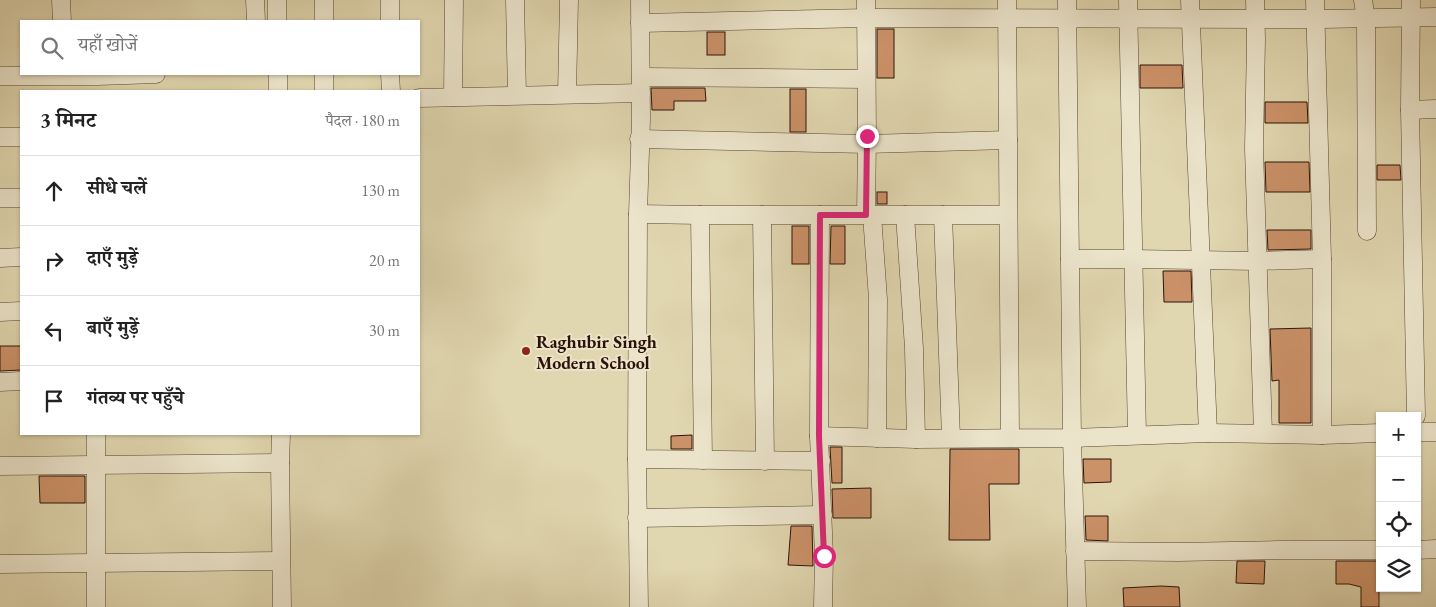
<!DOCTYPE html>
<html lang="hi">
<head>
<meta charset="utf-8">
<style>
	body { margin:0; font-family:"EB Garamond","Noto Serif Devanagari",serif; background:#f2f2f2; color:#222 }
	.controls { position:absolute; right:15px; bottom:15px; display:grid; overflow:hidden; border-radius:0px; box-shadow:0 1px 4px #0004 }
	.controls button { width:45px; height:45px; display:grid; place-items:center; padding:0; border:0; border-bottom:1px solid #e0e0e0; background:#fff; color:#222; font:25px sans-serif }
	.stop { position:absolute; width:15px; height:15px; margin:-11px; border:4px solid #db2777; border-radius:50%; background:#fff }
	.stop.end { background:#db2777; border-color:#fff; box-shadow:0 1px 5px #0008 }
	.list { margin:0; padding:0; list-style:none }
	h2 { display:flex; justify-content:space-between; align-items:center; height:65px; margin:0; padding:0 20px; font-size:21px }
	h2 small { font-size:16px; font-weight:400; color:#767676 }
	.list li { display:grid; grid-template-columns:32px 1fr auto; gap:15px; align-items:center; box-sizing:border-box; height:70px; padding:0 20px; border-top:1px solid #e0e0e0 }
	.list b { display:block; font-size:19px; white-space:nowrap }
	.list em { font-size:16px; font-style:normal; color:#767676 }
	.icon { flex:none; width:28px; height:28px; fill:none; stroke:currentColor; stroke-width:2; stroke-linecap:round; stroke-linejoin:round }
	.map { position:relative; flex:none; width:1436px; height:607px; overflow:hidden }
	.search { position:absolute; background:#fff; box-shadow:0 1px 4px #0004; left:20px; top:20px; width:400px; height:55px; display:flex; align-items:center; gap:12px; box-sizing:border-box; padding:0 18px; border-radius:0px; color:#767676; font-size:19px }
	.panel { position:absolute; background:#fff; box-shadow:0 1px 4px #0004; left:20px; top:90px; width:400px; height:345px; border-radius:0px }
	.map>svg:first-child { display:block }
	.building { fill:#cb9168; stroke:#2c1307 }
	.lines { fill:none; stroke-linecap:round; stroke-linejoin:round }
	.street-casing { stroke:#594431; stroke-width:19 }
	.street { stroke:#ebe4cb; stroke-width:18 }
	.route { stroke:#db2777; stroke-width:6 }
	.poi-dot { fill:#8f2418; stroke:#ebe4cb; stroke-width:2 }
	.labels { text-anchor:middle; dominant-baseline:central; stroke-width:4; stroke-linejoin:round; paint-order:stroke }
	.poi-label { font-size:18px; font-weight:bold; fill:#2c1307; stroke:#ebe4cb; text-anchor:start }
</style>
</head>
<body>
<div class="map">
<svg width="1436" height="607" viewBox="0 0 1436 607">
	<rect width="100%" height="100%" fill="#e0d6af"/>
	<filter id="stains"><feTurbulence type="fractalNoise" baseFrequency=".004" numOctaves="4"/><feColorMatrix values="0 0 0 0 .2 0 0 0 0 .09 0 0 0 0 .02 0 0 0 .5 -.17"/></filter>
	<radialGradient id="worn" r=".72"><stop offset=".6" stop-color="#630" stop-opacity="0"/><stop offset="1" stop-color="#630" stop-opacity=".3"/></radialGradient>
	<g class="building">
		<rect x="877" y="29" width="17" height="49"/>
		<rect x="707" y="32" width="18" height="23"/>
		<polygon points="1140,65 1182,65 1183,88 1140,88"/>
		<polygon points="651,88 705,88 706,101 674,101 674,110 652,110"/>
		<rect x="790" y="89" width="16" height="43"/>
		<polygon points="1265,102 1307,102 1308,123 1265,123"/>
		<polygon points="1265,162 1309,162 1310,192 1266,192"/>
		<polygon points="1377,165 1400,165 1401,180 1377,180"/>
		<rect x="877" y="192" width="10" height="12"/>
		<rect x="792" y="226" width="17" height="38"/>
		<polygon points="831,226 845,226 845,264 830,264"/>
		<polygon points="1267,230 1311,230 1311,249 1268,250"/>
		<polygon points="1163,271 1191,271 1192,302 1164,302"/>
		<polygon points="1311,328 1311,423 1279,423 1279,380 1272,381 1270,329"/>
		<polygon points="0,346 21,346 21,370 0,371"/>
		<polygon points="692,435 692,449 671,449 671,436"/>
		<polygon points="830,447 842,447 842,483 832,483"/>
		<polygon points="950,449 1019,449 1019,484 989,484 990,540 949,540"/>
		<polygon points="1083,459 1111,459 1111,482 1084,483"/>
		<polygon points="39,476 85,476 85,503 40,503"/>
		<polygon points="871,488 871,518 833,518 832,489"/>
		<polygon points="1085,516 1108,516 1108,541 1086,540"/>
		<polygon points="791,526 812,526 813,566 788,565"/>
		<polygon points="1237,561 1265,561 1264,584 1236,583"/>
		<polygon points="1336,561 1379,561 1379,607 1361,607 1361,587 1349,584 1336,584"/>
		<polygon points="1161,586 1179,587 1180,607 1124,607 1123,588"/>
	</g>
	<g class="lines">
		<defs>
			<g id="street">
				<polyline points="61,0 62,21"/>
				<polyline points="255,0 256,21"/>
				<polyline points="277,0 277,21"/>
				<polyline points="390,0 390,21"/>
				<polyline points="515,0 517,95"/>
				<polyline points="640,0 641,119 638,214 637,459 821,461"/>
				<polyline points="866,0 867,136 866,215"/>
				<polyline points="1007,0 1010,438"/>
				<polyline points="1067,0 1072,438 1077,607"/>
				<polyline points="1128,0 1137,435"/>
				<polyline points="1190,0 1208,433"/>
				<polyline points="1255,0 1256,39 1254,149 1263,433"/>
				<polyline points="1315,0 1322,259 1322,435"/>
				<polyline points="1363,0 1366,19 1367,231"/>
				<polyline points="1411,0 1410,110 1416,416"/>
				<polyline points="324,21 324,0"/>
				<polyline points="640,23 866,18 1322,19 1436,17"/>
				<polyline points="278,74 278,91"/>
				<polyline points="390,74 391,91"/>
				<polyline points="0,76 98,76 156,74"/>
				<polyline points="641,77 866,79"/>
				<polyline points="324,91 324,74"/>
				<polyline points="567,94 569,0"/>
				<polyline points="453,97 454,0"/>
				<polyline points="419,98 641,93"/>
				<polyline points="1410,110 1436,109"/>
				<polyline points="0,137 21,137"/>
				<polyline points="639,139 867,144 1008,140"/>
				<polyline points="0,198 21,198"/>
				<polyline points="638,214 700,215 1008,215"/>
				<polyline points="700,215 703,460"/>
				<polyline points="762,215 765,461"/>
				<polyline points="820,215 819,436 824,556 823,607"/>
				<polyline points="872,215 878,299 877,438"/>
				<polyline points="905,215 914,348 916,439"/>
				<polyline points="943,215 951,438"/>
				<polyline points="0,258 21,257"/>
				<polyline points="1070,259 1132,259 1258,261 1322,259"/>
				<polyline points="0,312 21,311"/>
				<polyline points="0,382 21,381"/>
				<polyline points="1417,432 1436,432"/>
				<polyline points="96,434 96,607"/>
				<polyline points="281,434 280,463 282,607"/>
				<polyline points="819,436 916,439 1072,438 1208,433 1322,435 1380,433"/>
				<polyline points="637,459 639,607"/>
				<polyline points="0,466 280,463"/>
				<polyline points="637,518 823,515"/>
				<polyline points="1417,550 1436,549"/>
				<polyline points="1075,551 1178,552 1279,550 1380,550"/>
				<polyline points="0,564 281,561"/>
			</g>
		</defs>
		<use href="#street" class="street-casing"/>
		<use href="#street" class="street"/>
	</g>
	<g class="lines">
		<polyline class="route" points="824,556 819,436 820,215 866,215 867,136"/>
	</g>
	<circle class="poi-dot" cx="526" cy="351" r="5"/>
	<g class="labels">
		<g class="poi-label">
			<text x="536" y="341">Raghubir Singh<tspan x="536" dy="21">Modern School</tspan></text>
		</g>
	</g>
	<rect width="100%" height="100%" filter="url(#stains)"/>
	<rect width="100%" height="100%" fill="url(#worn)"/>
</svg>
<div class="controls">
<button>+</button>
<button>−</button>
<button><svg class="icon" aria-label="locate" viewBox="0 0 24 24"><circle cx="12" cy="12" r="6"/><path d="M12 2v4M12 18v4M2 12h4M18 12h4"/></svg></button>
<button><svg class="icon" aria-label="layers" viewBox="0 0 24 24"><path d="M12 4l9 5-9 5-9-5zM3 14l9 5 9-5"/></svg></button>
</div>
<div class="stop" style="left:824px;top:556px"></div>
<div class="stop end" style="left:867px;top:136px"></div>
<div class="search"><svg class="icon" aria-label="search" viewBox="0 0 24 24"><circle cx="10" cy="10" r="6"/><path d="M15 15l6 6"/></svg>यहाँ खोजें</div>
<section class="panel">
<h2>3 मिनट<small>पैदल · 180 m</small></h2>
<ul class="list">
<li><svg class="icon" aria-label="ahead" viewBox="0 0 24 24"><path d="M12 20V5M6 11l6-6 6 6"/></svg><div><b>सीधे चलें</b></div><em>130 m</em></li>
<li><svg class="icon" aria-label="right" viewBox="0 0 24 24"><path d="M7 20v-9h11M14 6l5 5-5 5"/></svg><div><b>दाएँ मुड़ें</b></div><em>20 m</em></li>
<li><svg class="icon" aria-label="left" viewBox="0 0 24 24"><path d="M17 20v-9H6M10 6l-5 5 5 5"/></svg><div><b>बाएँ मुड़ें</b></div><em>30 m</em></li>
<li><svg class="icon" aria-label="arrive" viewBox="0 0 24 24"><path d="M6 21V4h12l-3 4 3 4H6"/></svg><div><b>गंतव्य पर पहुँचे</b></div></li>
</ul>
</section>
</div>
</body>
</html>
